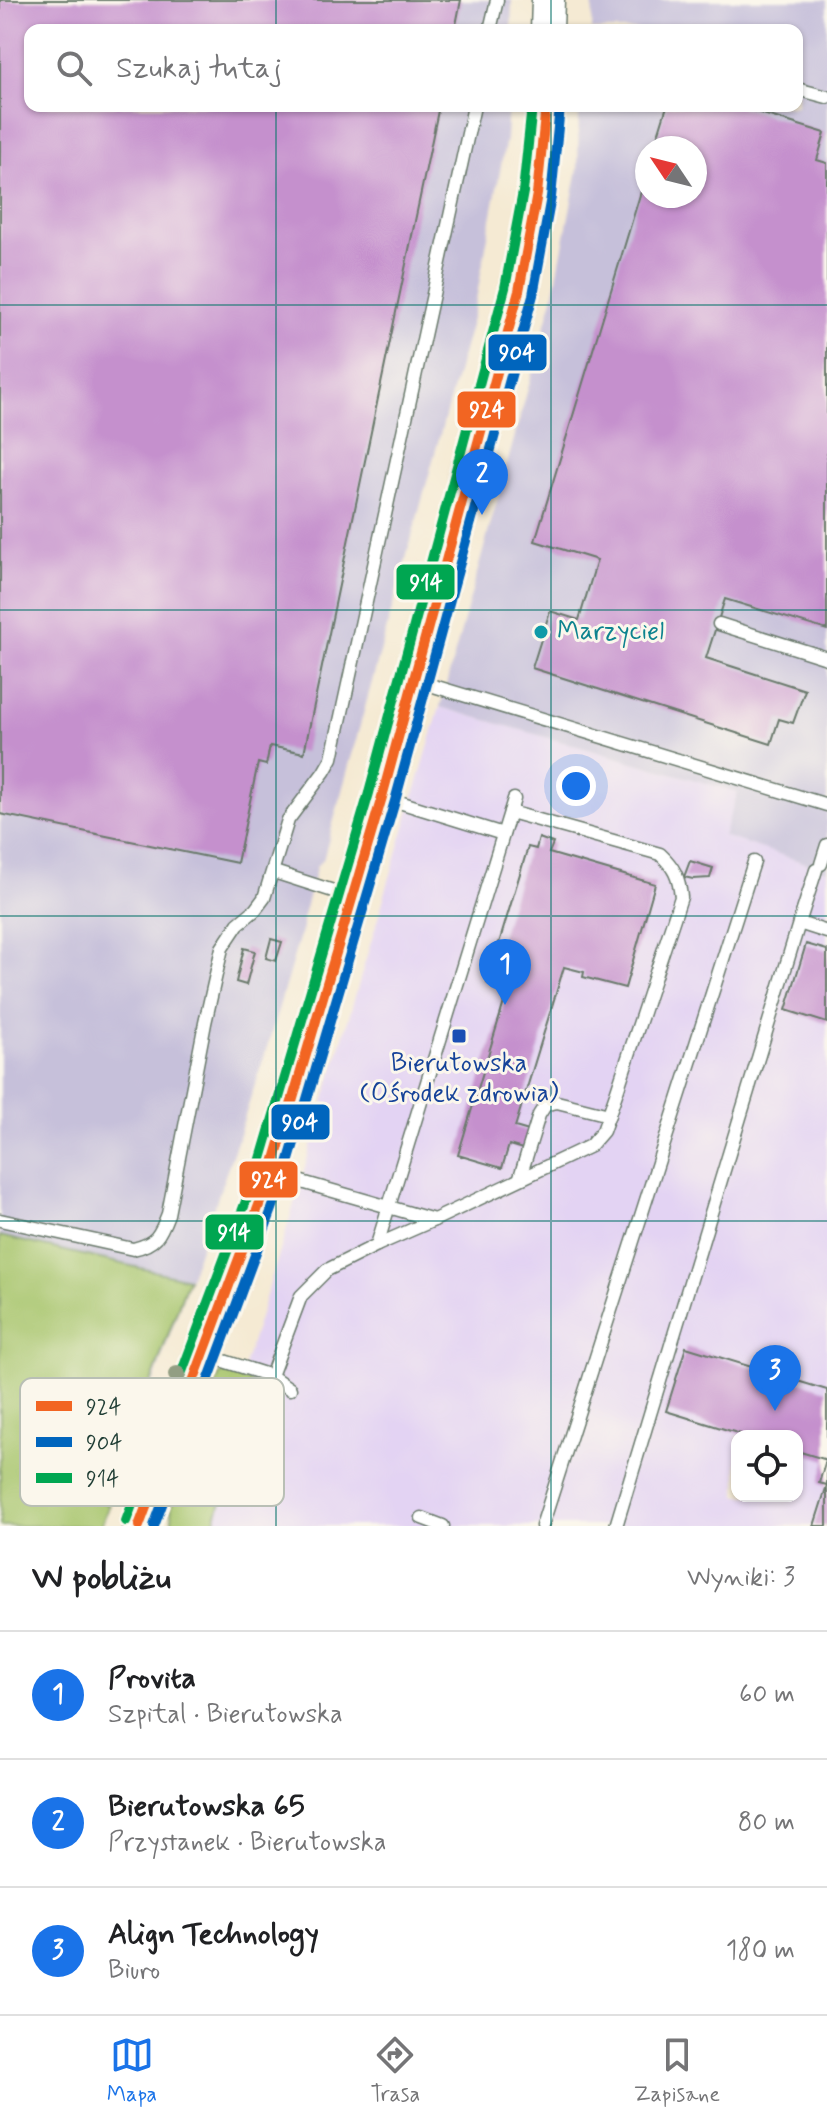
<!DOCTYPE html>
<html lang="pl">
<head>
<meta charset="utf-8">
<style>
	body { margin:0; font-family:Mynerve,sans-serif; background:#f6f6f6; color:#202124 }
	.controls { position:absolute; right:24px; bottom:24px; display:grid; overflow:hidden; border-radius:16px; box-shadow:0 2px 6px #0004 }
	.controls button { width:72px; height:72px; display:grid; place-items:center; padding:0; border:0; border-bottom:2px solid #e0e0e0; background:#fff; color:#202124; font:40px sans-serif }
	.compass { position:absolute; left:635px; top:136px; width:72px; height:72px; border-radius:50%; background:#fff; box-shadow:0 2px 6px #0004; rotate:305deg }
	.you { position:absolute; left:576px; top:786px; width:28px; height:28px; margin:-20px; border:6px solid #fff; border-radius:50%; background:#1a73e8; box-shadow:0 0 0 12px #1a73e833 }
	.badge { display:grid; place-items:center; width:52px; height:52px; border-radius:50%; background:#1a73e8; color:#fff; font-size:26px; font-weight:700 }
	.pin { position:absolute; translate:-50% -66px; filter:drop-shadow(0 2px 4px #0008) }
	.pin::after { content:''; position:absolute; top:42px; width:28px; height:24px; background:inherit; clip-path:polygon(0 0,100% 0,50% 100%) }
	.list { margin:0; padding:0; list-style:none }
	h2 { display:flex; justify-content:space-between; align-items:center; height:104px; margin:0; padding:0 32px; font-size:34px }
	h2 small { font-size:26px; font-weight:400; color:#757577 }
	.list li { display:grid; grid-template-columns:52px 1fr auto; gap:24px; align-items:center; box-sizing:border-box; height:128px; padding:0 32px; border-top:2px solid #e0e0e0 }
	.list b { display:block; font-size:30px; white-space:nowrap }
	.list p { margin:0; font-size:26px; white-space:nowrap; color:#757577 }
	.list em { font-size:26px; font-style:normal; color:#757577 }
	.icon { flex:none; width:44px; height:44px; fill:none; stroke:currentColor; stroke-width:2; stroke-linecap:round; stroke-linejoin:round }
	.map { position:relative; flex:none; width:827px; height:1526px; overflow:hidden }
	.search { position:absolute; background:#fff; box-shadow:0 2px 6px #0004; left:24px; right:24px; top:24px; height:88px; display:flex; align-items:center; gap:20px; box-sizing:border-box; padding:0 28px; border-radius:16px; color:#757577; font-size:30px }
	.sheet { height:488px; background:#fff }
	nav { display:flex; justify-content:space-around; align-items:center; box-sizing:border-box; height:112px; border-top:2px solid #e0e0e0; background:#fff; font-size:22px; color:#757577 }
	nav a { display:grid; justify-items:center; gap:4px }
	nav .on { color:#1a73e8 }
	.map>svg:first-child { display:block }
	.built { fill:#e3d3f3; fill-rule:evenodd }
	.industrial { fill:#c6c0da; fill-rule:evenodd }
	.green { fill:#a6c46b; stroke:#628050; stroke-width:2 }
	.building { fill:#c590cd }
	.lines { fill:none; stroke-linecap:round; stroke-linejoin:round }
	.service-casing { stroke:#6a7a6c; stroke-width:15 }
	.tertiary-casing { stroke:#6a7a6c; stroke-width:35 }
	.service { stroke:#fff; stroke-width:12 }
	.tertiary { stroke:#fff; stroke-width:32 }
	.bus-1-casing { stroke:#fbf7ec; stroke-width:16 }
	.bus-2-casing { stroke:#fbf7ec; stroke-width:16 }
	.bus-3-casing { stroke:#fbf7ec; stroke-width:16 }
	.bus-1 { stroke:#f26522; stroke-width:10 }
	.bus-2 { stroke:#0065bd; stroke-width:10 }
	.bus-3 { stroke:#00a651; stroke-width:10 }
	.tree { fill:#929e83 }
	.grid { fill:none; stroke:#0f766e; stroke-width:2; stroke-opacity:0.55 }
	.culture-dot { fill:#0f9aa8; stroke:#fbf7ec; stroke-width:3 }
	.transit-dot { fill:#1a4fb4; stroke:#fbf7ec; stroke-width:3 }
	.labels { text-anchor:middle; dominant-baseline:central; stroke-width:6; stroke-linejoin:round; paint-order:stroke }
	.culture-label { font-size:26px; fill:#0d838f; stroke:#fbf7ec; text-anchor:start }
	.transit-label { font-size:26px; fill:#164399; stroke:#fbf7ec }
	.key { fill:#fbf7ec; stroke:#b9bfb5; stroke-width:2 }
	.key-label { font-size:22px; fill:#1f3d34 }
	.line-badge { stroke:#fbf7ec; stroke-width:3 }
	.badge-label { font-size:22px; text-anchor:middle; font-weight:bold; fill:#fff }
</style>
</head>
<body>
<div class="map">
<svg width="827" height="1526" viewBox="0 0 827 1526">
	<rect width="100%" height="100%" fill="#fbf7ec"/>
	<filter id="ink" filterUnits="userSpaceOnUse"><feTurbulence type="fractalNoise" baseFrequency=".0125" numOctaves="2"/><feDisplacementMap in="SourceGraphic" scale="16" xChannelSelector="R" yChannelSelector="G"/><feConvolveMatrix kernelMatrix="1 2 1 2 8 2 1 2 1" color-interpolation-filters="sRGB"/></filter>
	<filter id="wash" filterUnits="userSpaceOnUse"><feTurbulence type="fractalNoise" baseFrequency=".006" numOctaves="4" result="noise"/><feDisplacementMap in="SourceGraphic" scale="32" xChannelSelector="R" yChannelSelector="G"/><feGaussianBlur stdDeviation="1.8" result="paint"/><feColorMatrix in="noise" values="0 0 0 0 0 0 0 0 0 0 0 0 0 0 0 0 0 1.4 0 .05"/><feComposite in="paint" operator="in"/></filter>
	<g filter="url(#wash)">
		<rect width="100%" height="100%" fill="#f5ead3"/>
		<path class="built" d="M440 707 738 792 724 836 827 870V1526H194L284 1238ZM737 1436H797V1496H737Z"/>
		<g class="industrial">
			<polygon points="0,0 512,0 511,30 30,30 30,106 508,106 506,139 474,311 323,860 317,865 302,919 302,928 269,1041 234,1150 148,1398 90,1526 0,1526"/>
			<path d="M593 0H827V870L723 836 738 792 440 707 553 298 578 169 579 106H797V30H592ZM647 148H695V196H647Z"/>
		</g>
		<g class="green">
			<polygon points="0,1236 188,1279 135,1428 105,1503 109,1505 101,1526 0,1526"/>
			<polygon points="226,1373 260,1385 213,1526 173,1526 171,1513 173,1496 220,1374"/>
		</g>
		<g id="blocks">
			<g class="building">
				<polygon points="0,0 461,0 455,30 30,30 30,106 439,106 304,753 270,746 266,765 258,763 237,863 0,814"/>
				<polygon points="667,106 737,106 825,133 817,160 827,163 827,630 725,599 706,658 805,690 793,723 779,719 771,744 532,668 550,611 579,620 597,560 535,541 646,175 647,196 695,196 695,148 654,148"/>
				<polygon points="539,838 553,843 549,853 655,884 625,988 583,977 584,972 564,967 515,1127 539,1134 533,1152 509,1145 502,1168 458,1155 508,989 487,983 528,847 536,849"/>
				<polygon points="690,861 713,868 710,878 693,879 684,877"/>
				<polygon points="271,939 282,942 276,961 266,958"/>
				<polygon points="806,944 827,950 827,1023 786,1010"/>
				<polygon points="244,948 255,951 246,985 236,982"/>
				<polygon points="686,1347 827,1390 827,1460 797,1451 797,1436 747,1436 666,1411"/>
				<polygon points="826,1460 827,1460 827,1526 814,1526 827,1485 819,1483"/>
			</g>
		</g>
	</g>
	<g filter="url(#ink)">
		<use href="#blocks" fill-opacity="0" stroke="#6a7a6c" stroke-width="2"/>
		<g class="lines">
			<defs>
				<g id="service">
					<polyline points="490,30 497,0"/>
					<polyline points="797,89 827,97"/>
					<polyline points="719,624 827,658"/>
					<polyline points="417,681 827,805"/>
					<polyline points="383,797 503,834"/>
					<polyline points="821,864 827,845"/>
					<polyline points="816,870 799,923 827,932"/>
					<polyline points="274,872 352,897"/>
					<path d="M274 1174 434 1220 590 1146 603 1131 617 1091 681 897C679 877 674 867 660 854L510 812"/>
					<polyline points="520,1177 539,1115 546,1104 557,1102 609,1115"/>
					<path d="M0 1220 133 1249C156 1244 160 1235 168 1214L205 1023 222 948 238 924 255 910 264 898 288 820 324 772 332 758 474 106"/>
					<polyline points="377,1245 434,1220"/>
					<polyline points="205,1355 271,1376 290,1389"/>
					<polyline points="271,1376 301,1296 327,1270 377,1245 514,799"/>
					<polyline points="422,1518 443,1526"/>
					<polyline points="542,1526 754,862"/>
					<polyline points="616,1526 799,923"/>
				</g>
				<g id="tertiary">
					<polyline points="547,30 548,0"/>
					<polyline points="139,1526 271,1173 382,797 519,291 537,194 546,106"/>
				</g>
			</defs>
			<use href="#service" class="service-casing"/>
			<use href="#tertiary" class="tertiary-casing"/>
			<use href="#service" class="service"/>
			<use href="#tertiary" class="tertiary"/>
			<defs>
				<polyline id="bus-1" points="139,1526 271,1173 382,797 519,291 537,194 546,106"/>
				<polyline id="bus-2" points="154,1526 284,1177 395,801 533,295 551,197 560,107"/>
				<polyline id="bus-3" points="126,1521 258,1169 369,793 505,288 523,192 532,106"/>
			</defs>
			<use href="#bus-1" class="bus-1-casing"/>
			<use href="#bus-2" class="bus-2-casing"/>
			<use href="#bus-3" class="bus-3-casing"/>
			<use href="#bus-1" class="bus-1"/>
			<use href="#bus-2" class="bus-2"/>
			<use href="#bus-3" class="bus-3"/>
		</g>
		<circle class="tree" cx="177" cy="1375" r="9"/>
	</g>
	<path class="grid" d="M276 0V30M551 0V30M276 106V1526M551 106V1526M0 305H827M0 610H827M0 916H827M0 1221H827"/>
	<circle class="culture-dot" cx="541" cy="632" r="8"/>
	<rect class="transit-dot" x="451" y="1028" width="16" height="16" rx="4"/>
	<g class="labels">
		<g class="culture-label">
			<text x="557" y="632">Marzyciel</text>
		</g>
		<g class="transit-label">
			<text x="459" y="1064">Bierutowska<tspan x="459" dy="30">(Ośrodek zdrowia)</tspan></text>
		</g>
	</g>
	<rect x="20" y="1378" width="264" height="128" rx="12" class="key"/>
	<rect x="36" y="1401" width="36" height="10" fill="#f26522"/>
	<rect x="36" y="1437" width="36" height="10" fill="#0065bd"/>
	<rect x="36" y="1473" width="36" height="10" fill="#00a651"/>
	<g class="key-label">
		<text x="86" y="1414">924</text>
		<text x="86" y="1450">904</text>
		<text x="86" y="1486">914</text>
	</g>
	<g class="line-badge">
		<rect x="487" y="333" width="61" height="39" rx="8" fill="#0065bd"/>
		<rect x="456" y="390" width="61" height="39" rx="8" fill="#f26522"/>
		<rect x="395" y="563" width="61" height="38" rx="8" fill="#00a651"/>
		<rect x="270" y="1103" width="61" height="38" rx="8" fill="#0065bd"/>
		<rect x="238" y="1160" width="61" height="39" rx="8" fill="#f26522"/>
		<rect x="204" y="1213" width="61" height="38" rx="8" fill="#00a651"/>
	</g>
	<g class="badge-label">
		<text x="517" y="360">904</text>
		<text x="487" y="417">924</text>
		<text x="426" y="590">914</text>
		<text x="300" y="1130">904</text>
		<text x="269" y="1187">924</text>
		<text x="234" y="1240">914</text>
	</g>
</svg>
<div class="controls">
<button><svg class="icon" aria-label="locate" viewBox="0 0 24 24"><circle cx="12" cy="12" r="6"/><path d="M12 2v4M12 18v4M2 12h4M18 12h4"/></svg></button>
</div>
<svg class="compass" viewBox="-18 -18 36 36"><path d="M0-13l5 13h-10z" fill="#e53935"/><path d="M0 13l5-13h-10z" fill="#757577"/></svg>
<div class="you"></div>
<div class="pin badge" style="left:505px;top:1005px">1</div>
<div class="pin badge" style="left:482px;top:515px">2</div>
<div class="pin badge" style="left:775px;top:1411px">3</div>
<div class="search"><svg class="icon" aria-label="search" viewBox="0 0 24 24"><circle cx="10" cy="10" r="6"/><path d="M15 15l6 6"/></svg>Szukaj tutaj</div>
</div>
<section class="sheet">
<h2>W pobliżu<small>Wyniki: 3</small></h2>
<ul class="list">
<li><span class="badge">1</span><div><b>Provita</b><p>Szpital · Bierutowska</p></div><em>60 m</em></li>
<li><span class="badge">2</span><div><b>Bierutowska 65</b><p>Przystanek · Bierutowska</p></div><em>80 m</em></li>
<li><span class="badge">3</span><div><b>Align Technology</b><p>Biuro</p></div><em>180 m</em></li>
</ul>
</section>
<nav>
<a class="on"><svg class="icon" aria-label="map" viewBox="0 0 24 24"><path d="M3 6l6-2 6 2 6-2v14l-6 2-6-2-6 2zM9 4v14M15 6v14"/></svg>Mapa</a>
<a><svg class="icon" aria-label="directions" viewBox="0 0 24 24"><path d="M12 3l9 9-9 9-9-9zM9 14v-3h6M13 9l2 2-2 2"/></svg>Trasa</a>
<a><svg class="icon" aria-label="saved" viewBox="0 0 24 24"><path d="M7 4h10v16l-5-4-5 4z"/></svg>Zapisane</a>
</nav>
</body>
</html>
